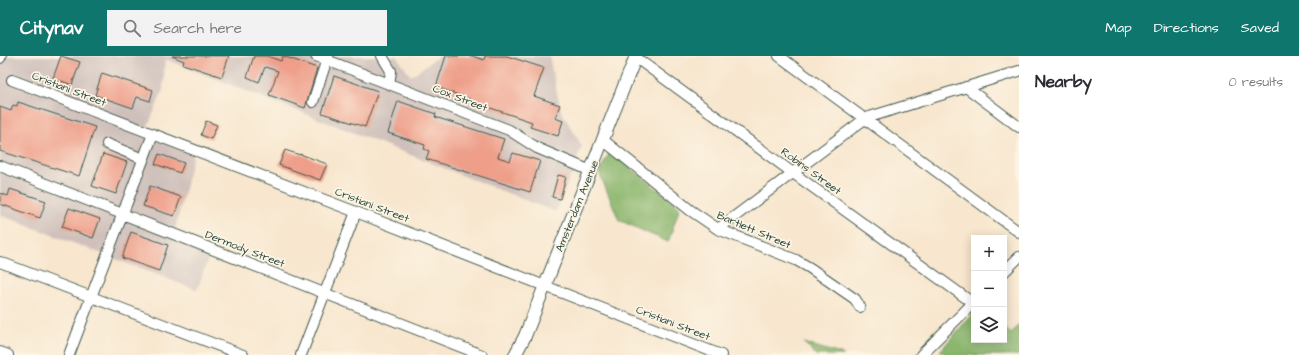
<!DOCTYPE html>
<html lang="en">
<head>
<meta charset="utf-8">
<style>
	body { margin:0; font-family:"Architects Daughter",sans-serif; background:#f2f2f3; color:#2b2b33 }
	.controls { position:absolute; right:12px; bottom:12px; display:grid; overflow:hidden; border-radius:0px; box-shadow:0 2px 10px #0003 }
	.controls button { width:36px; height:36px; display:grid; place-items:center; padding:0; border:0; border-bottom:1px solid #e1e1e2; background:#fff; color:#2b2b33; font:20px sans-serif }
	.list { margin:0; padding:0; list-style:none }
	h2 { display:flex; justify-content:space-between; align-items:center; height:52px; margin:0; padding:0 16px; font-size:17px }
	h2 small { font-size:13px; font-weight:400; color:#7c7c81 }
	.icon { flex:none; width:22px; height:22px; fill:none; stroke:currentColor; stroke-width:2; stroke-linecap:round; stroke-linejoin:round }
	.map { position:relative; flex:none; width:1019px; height:299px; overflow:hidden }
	header { display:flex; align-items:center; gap:24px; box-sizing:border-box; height:56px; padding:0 20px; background:#0f766e; color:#fff }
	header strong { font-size:19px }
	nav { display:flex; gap:22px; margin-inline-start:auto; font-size:14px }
	.search { width:280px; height:36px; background:#f2f2f3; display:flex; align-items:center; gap:10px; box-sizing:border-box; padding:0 14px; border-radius:0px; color:#7c7c81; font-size:15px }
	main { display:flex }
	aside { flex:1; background:#fff }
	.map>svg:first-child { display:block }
	.industrial { fill:#cfc0bb }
	.forest { fill:#8ab66d; stroke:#547a50 }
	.building { fill:#ee9e89 }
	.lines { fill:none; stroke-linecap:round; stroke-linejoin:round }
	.minor-casing { stroke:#40564b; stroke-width:12 }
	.major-casing { stroke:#40564b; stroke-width:14 }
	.minor { stroke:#fff; stroke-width:10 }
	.major { stroke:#fff; stroke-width:12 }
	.labels { text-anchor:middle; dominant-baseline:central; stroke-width:3.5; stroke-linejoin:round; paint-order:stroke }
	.street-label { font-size:11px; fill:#1f3d34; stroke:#fcf5e5 }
</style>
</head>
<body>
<header>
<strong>Citynav</strong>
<div class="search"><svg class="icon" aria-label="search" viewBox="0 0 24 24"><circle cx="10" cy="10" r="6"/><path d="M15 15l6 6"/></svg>Search here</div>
<nav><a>Map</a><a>Directions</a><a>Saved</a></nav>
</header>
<main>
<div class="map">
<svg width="1019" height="299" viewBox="0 0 1019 299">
	<rect width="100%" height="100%" fill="#fcf5e5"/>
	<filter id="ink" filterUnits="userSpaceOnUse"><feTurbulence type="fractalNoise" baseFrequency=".025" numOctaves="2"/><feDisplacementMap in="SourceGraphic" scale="8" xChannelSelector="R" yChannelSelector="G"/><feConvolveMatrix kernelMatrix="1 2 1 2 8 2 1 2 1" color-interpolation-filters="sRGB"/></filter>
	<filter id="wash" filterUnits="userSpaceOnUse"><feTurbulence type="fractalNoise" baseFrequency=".012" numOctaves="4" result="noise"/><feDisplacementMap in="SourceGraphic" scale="16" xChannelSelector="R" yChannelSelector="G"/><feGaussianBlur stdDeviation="0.9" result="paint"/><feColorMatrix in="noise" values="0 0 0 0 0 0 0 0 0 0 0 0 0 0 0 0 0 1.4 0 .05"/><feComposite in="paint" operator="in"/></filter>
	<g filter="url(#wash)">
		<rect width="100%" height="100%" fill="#f8e6ce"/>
		<polygon class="industrial" points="0,0 396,0 411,20 439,0 549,0 561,55 582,90 556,156 165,3 163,34 146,75 194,95 174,179 211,195 197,234 0,159"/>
		<g class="forest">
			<polygon points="610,96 680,151 668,186 619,164 599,116"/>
			<polygon points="974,256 974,284 1004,284 1004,271 1011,278 1019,268 1019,299 949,299 940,295"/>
			<polygon points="804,287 844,299 816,299"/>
		</g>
		<g id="blocks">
			<g class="building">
				<polygon points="61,0 80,6 72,29 53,22"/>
				<polygon points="172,0 229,0 222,21 183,8 184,5"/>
				<polygon points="254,0 267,0 281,5 283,0 317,12 305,52 269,39 278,15 265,11 259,26 247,21"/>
				<polygon points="446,0 472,0 484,4 485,0 507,0 544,12 534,40 560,49 555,62 563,65 558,80 530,71 532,66 470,45 470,43 436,31"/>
				<polygon points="102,17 153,34 150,45 137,41 133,52 95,39"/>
				<polygon points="334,20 378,35 365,71 322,57"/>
				<polygon points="398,45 436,58 435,61 504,83 498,101 510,105 513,97 540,105 530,136 426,103 429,95 424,93 425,89 388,77"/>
				<polygon points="18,46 95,71 79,120 0,95 0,51 11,55 13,49 17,50"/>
				<polygon points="206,65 217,69 211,83 201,79"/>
				<polygon points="285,94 300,99 300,98 327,108 320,124 279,109"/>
				<polygon points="103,98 127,106 116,138 92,130"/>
				<polygon points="159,98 184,107 180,117 155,108"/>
				<polygon points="558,119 566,121 560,143 552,141"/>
				<polygon points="150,130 181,141 174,160 143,150"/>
				<polygon points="10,133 46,145 40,162 0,148 0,137 8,140"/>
				<polygon points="69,152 100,163 93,182 62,171"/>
				<polygon points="131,176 168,189 159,215 122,202"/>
			</g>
		</g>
	</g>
	<g filter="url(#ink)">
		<use href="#blocks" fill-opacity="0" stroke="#40564b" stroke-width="1"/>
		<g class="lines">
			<defs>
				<g id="minor">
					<polyline points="316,0 509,74 537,92 591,115"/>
					<polyline points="382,0 391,15 389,28"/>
					<polyline points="779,0 1019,176"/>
					<polyline points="635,1 793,117 973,247"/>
					<polyline points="0,2 1,0"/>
					<polyline points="12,24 356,156 721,299"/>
					<polyline points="966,31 1019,71"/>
					<polyline points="313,46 328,0"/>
					<polyline points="603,84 690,154 718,173 796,204 810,212 855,243 860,251"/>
					<polyline points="107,88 143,103"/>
					<polyline points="0,110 482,299"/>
					<polyline points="718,173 866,62 1019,15"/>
					<polyline points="0,206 243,299"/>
					<polyline points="1004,216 1019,201"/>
					<polyline points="0,296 8,299"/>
					<polyline points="69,299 153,78"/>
					<polyline points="301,299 356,156"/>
					<polyline points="921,299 974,246"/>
				</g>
				<polyline id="major" points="515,299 525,280 636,0"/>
			</defs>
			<use href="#minor" class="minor-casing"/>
			<use href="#major" class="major-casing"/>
			<use href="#minor" class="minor"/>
			<use href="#major" class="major"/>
		</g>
	</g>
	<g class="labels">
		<g class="street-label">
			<text transform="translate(69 33) rotate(21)">Cristiani Street</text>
			<text transform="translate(460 42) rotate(21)">Cox Street</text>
			<text transform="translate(811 115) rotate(36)">Robins Street</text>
			<text transform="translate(372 149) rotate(21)">Cristiani Street</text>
			<text transform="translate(577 150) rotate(-68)">Amsterdam Avenue</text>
			<text transform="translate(754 174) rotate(23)">Bartlett Street</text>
			<text transform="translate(245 193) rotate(21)">Dermody Street</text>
			<text transform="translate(673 267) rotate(21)">Cristiani Street</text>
		</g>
	</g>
</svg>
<div class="controls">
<button>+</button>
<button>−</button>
<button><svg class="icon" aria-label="layers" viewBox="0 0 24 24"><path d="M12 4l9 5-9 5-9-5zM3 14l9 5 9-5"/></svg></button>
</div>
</div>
<aside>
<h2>Nearby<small>0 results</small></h2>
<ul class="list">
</ul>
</aside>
</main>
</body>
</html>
